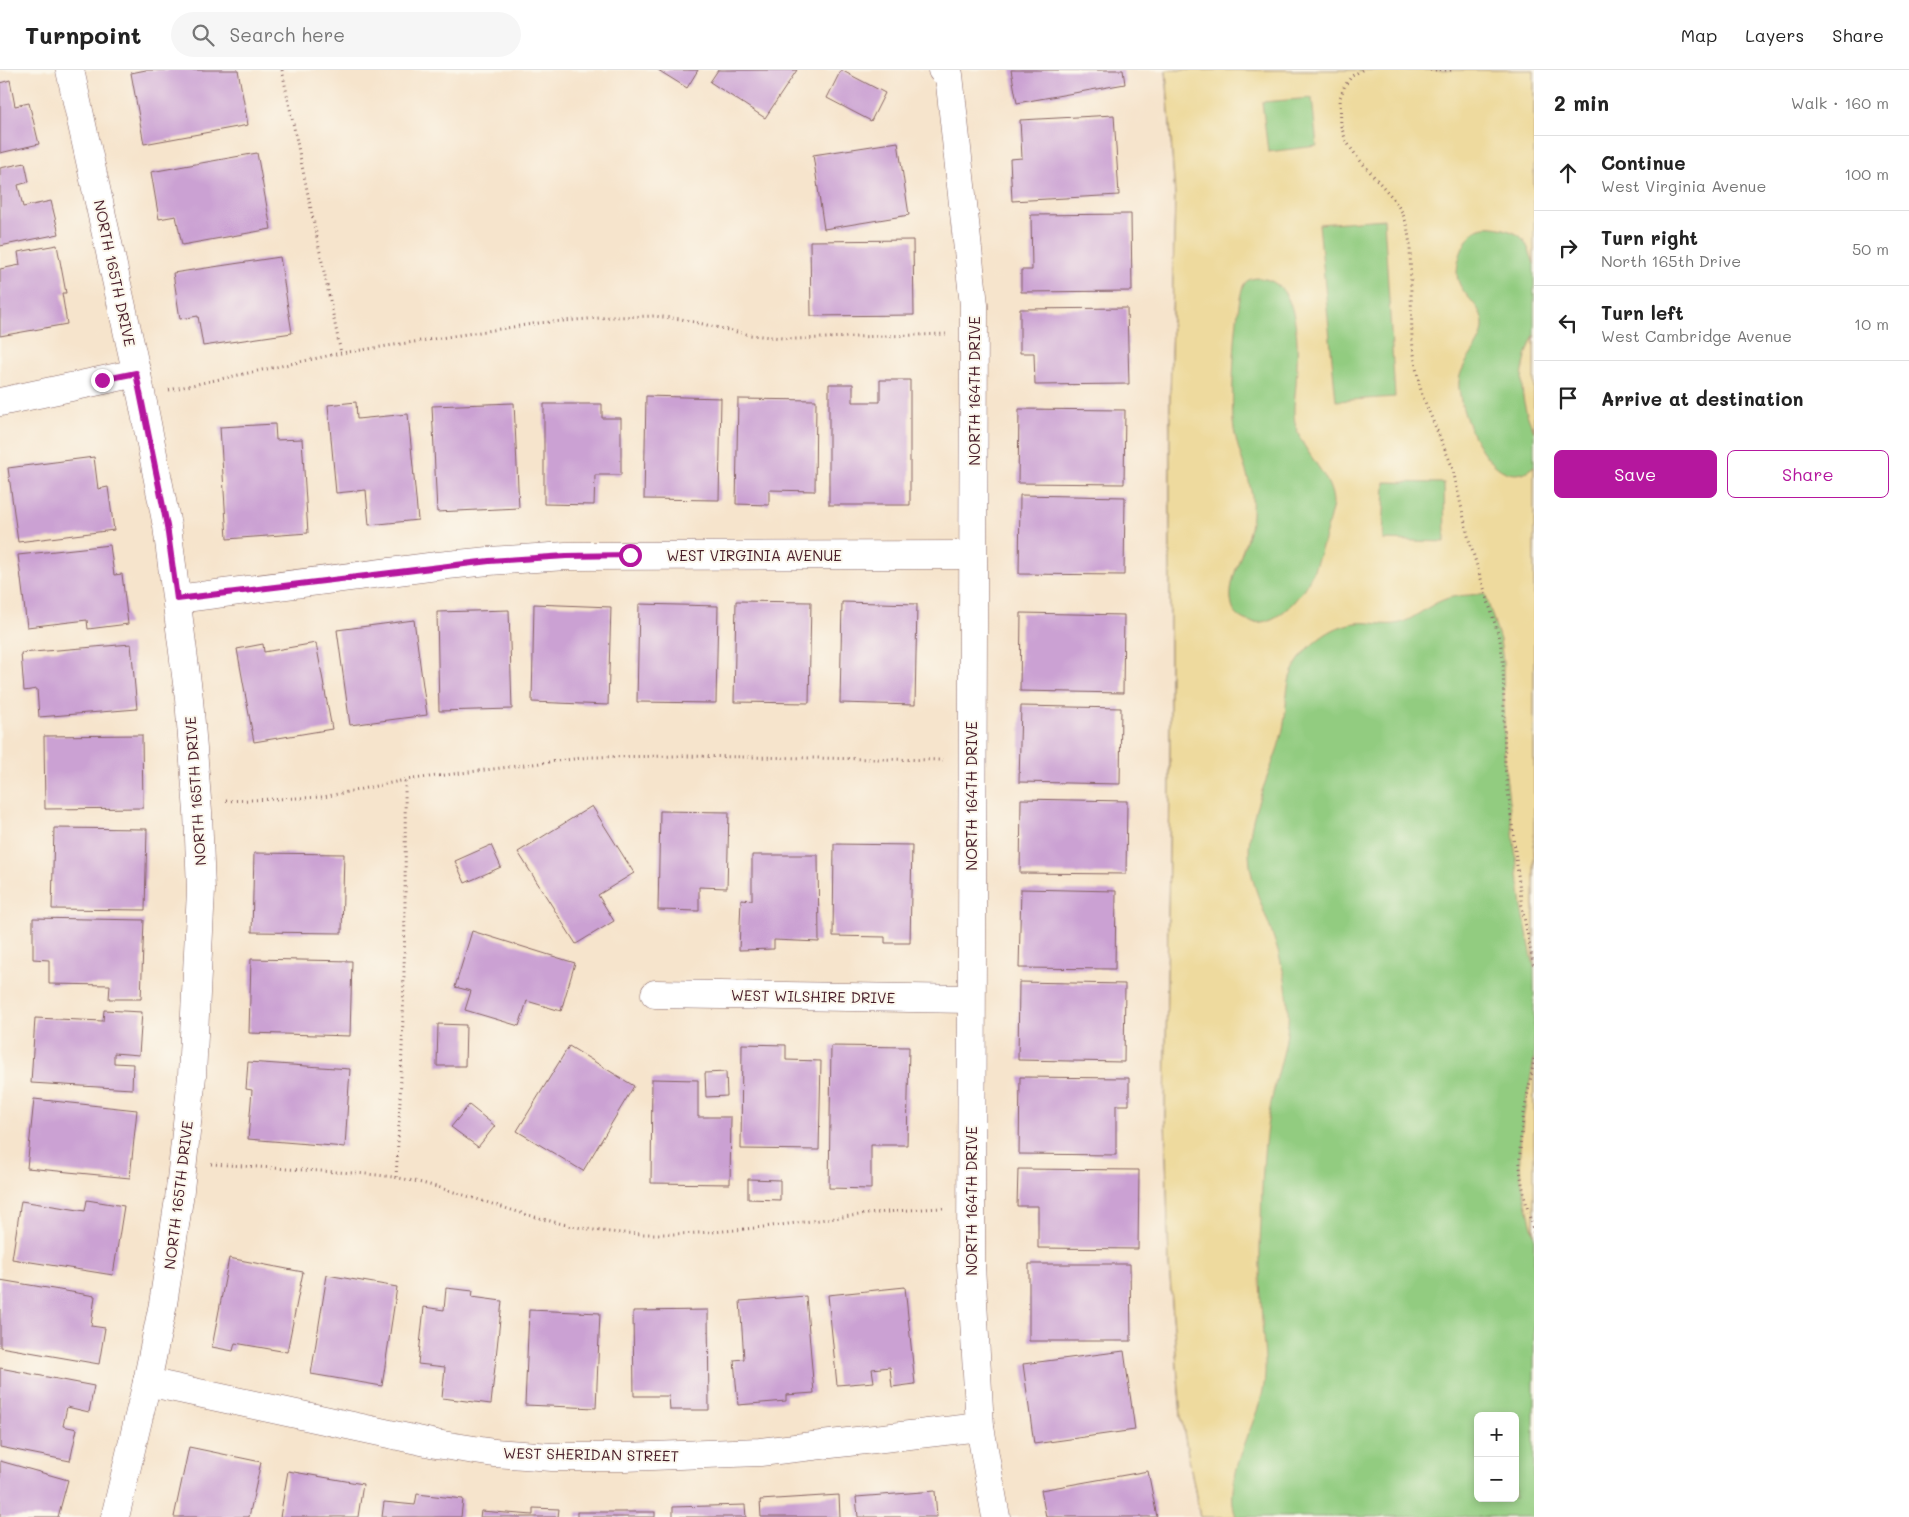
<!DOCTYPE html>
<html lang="en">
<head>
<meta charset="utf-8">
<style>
	body { margin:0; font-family:Mali,sans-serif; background:#f6f6f6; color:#222 }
	.controls { position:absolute; right:15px; bottom:15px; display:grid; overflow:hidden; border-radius:8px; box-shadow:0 2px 8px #0003 }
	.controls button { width:45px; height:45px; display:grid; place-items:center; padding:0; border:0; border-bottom:1px solid #e0e0e0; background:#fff; color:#222; font:25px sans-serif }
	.stop { position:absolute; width:15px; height:15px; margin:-11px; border:4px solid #b5179e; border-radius:50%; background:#fff }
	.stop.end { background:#b5179e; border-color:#fff; box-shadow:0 1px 5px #0008 }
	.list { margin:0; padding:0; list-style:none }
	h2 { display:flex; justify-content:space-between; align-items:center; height:65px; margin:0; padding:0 20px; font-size:21px }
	h2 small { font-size:16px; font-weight:400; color:#767676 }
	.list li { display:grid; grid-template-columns:32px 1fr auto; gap:15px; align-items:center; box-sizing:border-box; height:75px; padding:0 20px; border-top:1px solid #e0e0e0 }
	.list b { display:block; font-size:19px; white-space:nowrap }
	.list p { margin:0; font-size:16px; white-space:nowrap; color:#767676 }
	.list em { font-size:16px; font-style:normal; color:#767676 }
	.actions { display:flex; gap:10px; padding:15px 20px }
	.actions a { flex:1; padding:11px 0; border:1px solid #b5179e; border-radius:8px; text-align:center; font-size:18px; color:#b5179e }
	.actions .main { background:#b5179e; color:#fff }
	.icon { flex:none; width:28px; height:28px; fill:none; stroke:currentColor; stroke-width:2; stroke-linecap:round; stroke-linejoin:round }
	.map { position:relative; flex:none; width:1534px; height:1447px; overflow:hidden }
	header { display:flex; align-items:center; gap:30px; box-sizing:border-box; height:70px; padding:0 25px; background:#fff; border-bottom:1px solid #e0e0e0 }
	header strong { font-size:24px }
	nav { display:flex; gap:28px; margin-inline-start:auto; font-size:18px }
	.search { width:350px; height:45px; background:#f6f6f6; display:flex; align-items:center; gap:12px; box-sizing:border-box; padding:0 18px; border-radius:28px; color:#767676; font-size:19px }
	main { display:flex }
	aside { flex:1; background:#fff }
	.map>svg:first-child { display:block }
	.green { fill:#92cc80; stroke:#6e7656; fill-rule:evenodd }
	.sand { fill:#eeda9e; stroke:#9c7c64; fill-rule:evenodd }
	.building { fill:#cba1d3 }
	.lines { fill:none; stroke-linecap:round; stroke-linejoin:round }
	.minor-casing { stroke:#866463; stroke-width:29 }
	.path { stroke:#866463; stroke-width:3; stroke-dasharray:1 4; stroke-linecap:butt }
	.minor { stroke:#fff; stroke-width:28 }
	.route { stroke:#b5179e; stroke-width:6 }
	.labels { text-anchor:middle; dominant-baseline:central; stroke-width:4; stroke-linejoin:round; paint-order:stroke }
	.street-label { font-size:15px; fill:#4a1f2b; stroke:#fbf7ec }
</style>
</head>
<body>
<header>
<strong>Turnpoint</strong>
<div class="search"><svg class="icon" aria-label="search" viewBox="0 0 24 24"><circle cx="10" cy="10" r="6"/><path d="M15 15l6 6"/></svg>Search here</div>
<nav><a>Map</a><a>Layers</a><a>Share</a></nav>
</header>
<main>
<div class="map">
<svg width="1534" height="1447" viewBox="0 0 1534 1447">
	<rect width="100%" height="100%" fill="#fbf7ec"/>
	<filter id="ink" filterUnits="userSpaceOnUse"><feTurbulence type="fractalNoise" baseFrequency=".02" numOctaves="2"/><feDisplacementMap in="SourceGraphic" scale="10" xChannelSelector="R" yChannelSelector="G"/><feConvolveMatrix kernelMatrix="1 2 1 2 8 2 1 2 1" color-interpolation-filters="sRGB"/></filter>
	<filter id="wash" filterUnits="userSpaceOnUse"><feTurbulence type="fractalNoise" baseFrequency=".0096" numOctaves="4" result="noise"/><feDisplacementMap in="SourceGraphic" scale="20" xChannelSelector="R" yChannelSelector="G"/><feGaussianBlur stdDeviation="1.12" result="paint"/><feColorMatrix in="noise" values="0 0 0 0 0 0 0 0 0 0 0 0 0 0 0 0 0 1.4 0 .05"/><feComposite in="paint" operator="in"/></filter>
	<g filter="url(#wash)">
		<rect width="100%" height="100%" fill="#f6e4cc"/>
		<path class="green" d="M1166 0H1534V1447H1200L1181 1346 1169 1195 1165 1045 1170 716V331L1175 126ZM1478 1346H1515V1428H1478Z"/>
		<g class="sand">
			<path d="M1166 0H1357L1359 2 1362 0H1534V194C1531 185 1528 175 1521 167 1517 163 1509 161 1504 159 1496 157 1486 155 1478 159 1465 166 1457 189 1457 203 1457 225 1484 234 1483 256 1483 276 1461 291 1459 311 1456 341 1494 431 1534 396V897L1522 837 1505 697 1503 591 1500 570 1485 523C1472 526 1456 524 1443 530 1427 536 1416 548 1400 553 1385 557 1371 551 1356 553 1331 555 1304 577 1293 600 1285 615 1287 641 1283 659 1272 708 1239 753 1252 806 1255 820 1261 833 1266 847 1279 881 1290 916 1288 953 1286 981 1276 1006 1271 1033 1263 1072 1262 1112 1261 1152 1259 1185 1260 1218 1262 1251 1263 1275 1268 1297 1263 1321 1255 1356 1222 1412 1236 1447H1200L1181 1346 1169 1195 1165 1045 1170 716V331L1175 126ZM1312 28 1317 76 1268 82 1262 32ZM1384 149 1395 327 1336 331 1319 154ZM1259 208C1303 211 1298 283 1296 315 1295 328 1292 343 1296 357 1303 384 1334 407 1333 435 1328 455 1323 477 1315 497 1306 521 1280 557 1251 552 1242 550 1234 545 1232 536 1225 508 1251 473 1252 444 1252 437 1253 429 1251 421 1247 398 1235 376 1233 352 1231 333 1235 224 1245 213 1248 209 1254 208 1259 208ZM1385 412 1444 413 1445 472 1383 470Z"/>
			<path d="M1534 265V362C1518 326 1518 302 1534 265Z"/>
			<path d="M1534 989V1164C1529 1145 1524 1126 1521 1107 1516 1068 1528 1027 1534 989Z"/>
		</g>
		<g id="blocks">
			<g class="building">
				<polygon points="146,0 238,0 248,55 144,74 131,3"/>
				<polygon points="658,0 698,0 687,18"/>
				<polygon points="718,0 797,0 765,48 710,12"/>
				<polygon points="841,0 885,23 871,51 827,28"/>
				<polygon points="1011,0 1123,0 1125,14 1017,33"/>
				<polygon points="10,10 15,36 29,33 39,74 0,83 0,13"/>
				<polygon points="1114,45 1119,125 1012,131 1010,89 1022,88 1020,50"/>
				<polygon points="898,72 909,145 824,159 813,85"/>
				<polygon points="257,83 271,159 182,175 176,146 159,149 151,102"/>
				<polygon points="25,93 29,112 18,115 23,137 51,131 59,164 0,176 0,98"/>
				<polygon points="1131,144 1132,221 1021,222 1021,200 1032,200 1031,145"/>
				<polygon points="913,170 914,245 811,246 810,171"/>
				<polygon points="57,175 66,223 62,223 67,254 0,266 0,199 20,195 18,182"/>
				<polygon points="280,187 292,263 203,276 198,246 180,249 173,203"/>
				<polygon points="1127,238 1129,314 1035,315 1034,283 1020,283 1020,239"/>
				<polygon points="880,310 910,310 910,435 829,435 829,314 853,314 853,332 880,332"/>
				<polygon points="646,326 721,328 719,430 644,429"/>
				<polygon points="738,329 816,330 815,421 769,420 769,435 736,434"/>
				<polygon points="356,332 357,349 408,344 418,450 369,455 366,420 336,423 328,335"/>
				<polygon points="514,333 519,438 437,442 432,336"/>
				<polygon points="544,334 602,334 602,348 621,348 621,405 595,405 594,435 544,434"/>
				<polygon points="1019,339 1125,340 1124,414 1018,413"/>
				<polygon points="275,354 276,370 302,369 308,463 227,469 220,357"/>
				<polygon points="94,387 98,419 108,417 114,460 18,472 8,398"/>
				<polygon points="1020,425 1125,427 1124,505 1019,504"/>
				<polygon points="110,475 114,505 122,504 128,554 88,559 87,550 27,557 18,485"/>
				<polygon points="736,531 811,532 809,633 734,632"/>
				<polygon points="842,532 917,534 915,635 840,633"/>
				<polygon points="534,534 611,537 608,635 532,632"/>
				<polygon points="639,534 718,536 716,633 637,632"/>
				<polygon points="509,540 512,639 439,641 437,542"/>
				<polygon points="1021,543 1124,545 1123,623 1020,621"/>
				<polygon points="414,550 427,645 350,655 337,560"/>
				<polygon points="316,573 332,659 254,672 237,579 263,574 264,582"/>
				<polygon points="131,574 137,639 39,647 37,619 24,621 21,583"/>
				<polygon points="1021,636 1121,638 1120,714 1019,712"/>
				<polygon points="142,665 143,738 45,739 44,666"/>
				<polygon points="1021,729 1127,731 1126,804 1020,803"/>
				<polygon points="592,736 634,803 598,825 614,851 576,874 518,782"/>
				<polygon points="660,741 729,742 727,818 699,817 699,841 658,840"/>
				<polygon points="54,758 147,759 145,840 52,839"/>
				<polygon points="834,774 912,775 910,873 885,873 885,867 833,866"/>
				<polygon points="491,775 501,797 465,813 455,791"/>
				<polygon points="254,783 344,784 342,863 252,862"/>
				<polygon points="752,785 818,785 819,872 774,870 774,879 739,880 741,829 752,830"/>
				<polygon points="1021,819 1116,821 1115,899 1019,898"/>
				<polygon points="33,848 144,850 141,929 109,929 110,915 49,914 49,890 33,889"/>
				<polygon points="472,861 575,893 561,941 527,931 519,956 465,940 471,921 455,917"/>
				<polygon points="251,889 352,891 350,966 249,963"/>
				<polygon points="1019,912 1125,914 1124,992 1018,990"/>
				<polygon points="104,940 142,942 139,985 114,983 114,993 133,994 132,1019 31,1013 35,948 103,951"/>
				<polygon points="438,954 466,955 465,996 437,996"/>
				<polygon points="742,974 786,975 786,990 821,991 819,1080 741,1079"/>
				<polygon points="569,976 634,1016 583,1101 517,1061"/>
				<polygon points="831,976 909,977 907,1075 871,1075 871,1119 829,1118"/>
				<polygon points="248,992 350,999 345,1077 248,1069 252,1020 246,1019"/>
				<polygon points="726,1002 727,1026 706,1027 705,1003"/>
				<polygon points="1020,1007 1129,1008 1129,1035 1116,1035 1116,1085 1019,1084"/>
				<polygon points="652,1009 698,1010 698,1047 731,1047 730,1114 651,1113"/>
				<polygon points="34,1029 137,1040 130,1108 27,1098"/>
				<polygon points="469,1035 495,1056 478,1077 451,1057"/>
				<polygon points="1018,1099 1139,1100 1138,1179 1038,1178 1038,1136 1017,1136"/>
				<polygon points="748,1109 780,1110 780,1130 748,1129"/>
				<polygon points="87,1130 124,1136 113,1205 12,1189 21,1131 85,1141"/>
				<polygon points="229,1188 303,1202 287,1282 235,1273 233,1281 212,1277"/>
				<polygon points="1029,1194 1130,1194 1131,1271 1029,1271"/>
				<polygon points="327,1205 397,1217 382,1316 311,1304"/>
				<polygon points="0,1210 95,1226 91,1256 105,1258 99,1294 0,1277"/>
				<polygon points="905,1217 915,1314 892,1317 890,1297 872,1299 874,1312 837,1315 828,1225"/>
				<polygon points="446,1218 473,1221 472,1227 502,1231 491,1334 442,1328 445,1297 418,1294 424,1237 444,1240"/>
				<polygon points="806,1226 814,1323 786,1325 786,1331 738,1335 734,1290 744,1289 740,1231"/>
				<polygon points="529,1240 600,1243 596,1338 525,1335"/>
				<polygon points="708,1240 709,1340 670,1340 669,1326 634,1326 633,1241"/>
				<polygon points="1124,1281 1135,1360 1034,1374 1023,1294"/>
				<polygon points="0,1298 94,1316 89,1342 67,1337 63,1356 77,1359 70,1391 0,1377"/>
				<polygon points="189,1377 261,1392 249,1447 174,1447"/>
				<polygon points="0,1391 68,1410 58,1447 0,1447"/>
				<polygon points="288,1401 363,1414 358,1447 280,1447"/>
				<polygon points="1148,1401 1157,1447 1046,1447 1041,1420"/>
				<polygon points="935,1421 937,1447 858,1447 856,1427"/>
				<polygon points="417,1424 463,1429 461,1447 382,1447 384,1432 415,1435"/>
				<polygon points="839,1425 840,1447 761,1447 760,1430"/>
				<polygon points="745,1435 746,1447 673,1447 673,1437"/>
				<polygon points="533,1438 559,1439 558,1447 480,1447 481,1441 533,1445"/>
				<rect x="577" y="1442" width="78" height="5"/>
			</g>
		</g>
	</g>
	<g filter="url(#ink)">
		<use href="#blocks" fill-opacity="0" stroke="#866463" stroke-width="1"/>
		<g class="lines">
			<defs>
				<g id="minor">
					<polyline points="70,0 142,328 167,456 189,629 198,742 201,820 192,1006 179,1129 163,1234 147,1312 115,1447"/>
					<polyline points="942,0 949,5 974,235 971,1195 980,1357 996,1447"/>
					<polyline points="0,332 137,303"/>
					<polyline points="177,529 437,496 489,491 566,486 972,485"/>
					<polyline points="655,924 970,929"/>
					<polyline points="147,1312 436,1374 494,1383 552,1387 625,1387 760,1382 980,1357"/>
				</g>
			</defs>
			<use href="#minor" class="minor-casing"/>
			<g class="path">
				<polyline points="282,0 341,283"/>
				<polyline points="1362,0 1352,6 1345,15 1340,28 1341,56 1346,71 1357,87 1392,127 1402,142 1407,155 1410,175 1412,270 1416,298 1422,325 1452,396 1469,470 1500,570 1503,591 1505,697 1522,837 1534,897"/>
				<polyline points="1430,0 1451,0"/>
				<polyline points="169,320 341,283 539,253 612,247 654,246 681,249 750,265 793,269 946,264"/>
				<polyline points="226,731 323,727 405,710 589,687 683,686 943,690"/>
				<path d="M1534 989C1528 1027 1516 1068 1521 1107 1524 1126 1529 1145 1534 1164"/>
				<path d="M211 1094C247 1096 284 1099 320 1101 353 1103 386 1104 418 1112 486 1129 552 1159 623 1163 730 1170 836 1142 943 1138"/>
				<path d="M396 1107C404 975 406 843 405 710"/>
			</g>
			<use href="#minor" class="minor"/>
		</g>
	</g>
	<g class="lines" filter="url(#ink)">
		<polyline class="route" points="102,310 136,303 167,456 177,529 489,491 566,486 630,485"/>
	</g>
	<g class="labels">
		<g class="street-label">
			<text transform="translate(115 203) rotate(78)">NORTH 165TH DRIVE</text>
			<text transform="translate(974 321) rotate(-90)">NORTH 164TH DRIVE</text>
			<text x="754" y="485">WEST VIRGINIA AVENUE</text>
			<text transform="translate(195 721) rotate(-94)">NORTH 165TH DRIVE</text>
			<text transform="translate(971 726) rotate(-90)">NORTH 164TH DRIVE</text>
			<text transform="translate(813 926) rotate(1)">WEST WILSHIRE DRIVE</text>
			<text transform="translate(178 1125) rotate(-83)">NORTH 165TH DRIVE</text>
			<text transform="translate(971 1131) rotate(-90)">NORTH 164TH DRIVE</text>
			<text transform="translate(591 1384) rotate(1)">WEST SHERIDAN STREET</text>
		</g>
	</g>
</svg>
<div class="controls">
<button>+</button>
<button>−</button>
</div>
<div class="stop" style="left:630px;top:485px"></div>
<div class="stop end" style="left:102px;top:310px"></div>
</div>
<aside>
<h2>2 min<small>Walk · 160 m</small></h2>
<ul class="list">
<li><svg class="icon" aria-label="ahead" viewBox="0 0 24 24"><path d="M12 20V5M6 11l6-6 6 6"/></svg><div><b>Continue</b><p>West Virginia Avenue</p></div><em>100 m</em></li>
<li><svg class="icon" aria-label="right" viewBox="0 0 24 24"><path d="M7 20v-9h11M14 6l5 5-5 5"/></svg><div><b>Turn right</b><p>North 165th Drive</p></div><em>50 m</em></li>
<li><svg class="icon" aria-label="left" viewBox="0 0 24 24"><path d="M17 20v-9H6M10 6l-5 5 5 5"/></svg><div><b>Turn left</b><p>West Cambridge Avenue</p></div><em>10 m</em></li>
<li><svg class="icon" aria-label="arrive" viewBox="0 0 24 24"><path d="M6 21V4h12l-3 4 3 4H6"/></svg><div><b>Arrive at destination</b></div></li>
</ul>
<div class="actions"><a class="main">Save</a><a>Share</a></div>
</aside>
</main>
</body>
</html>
